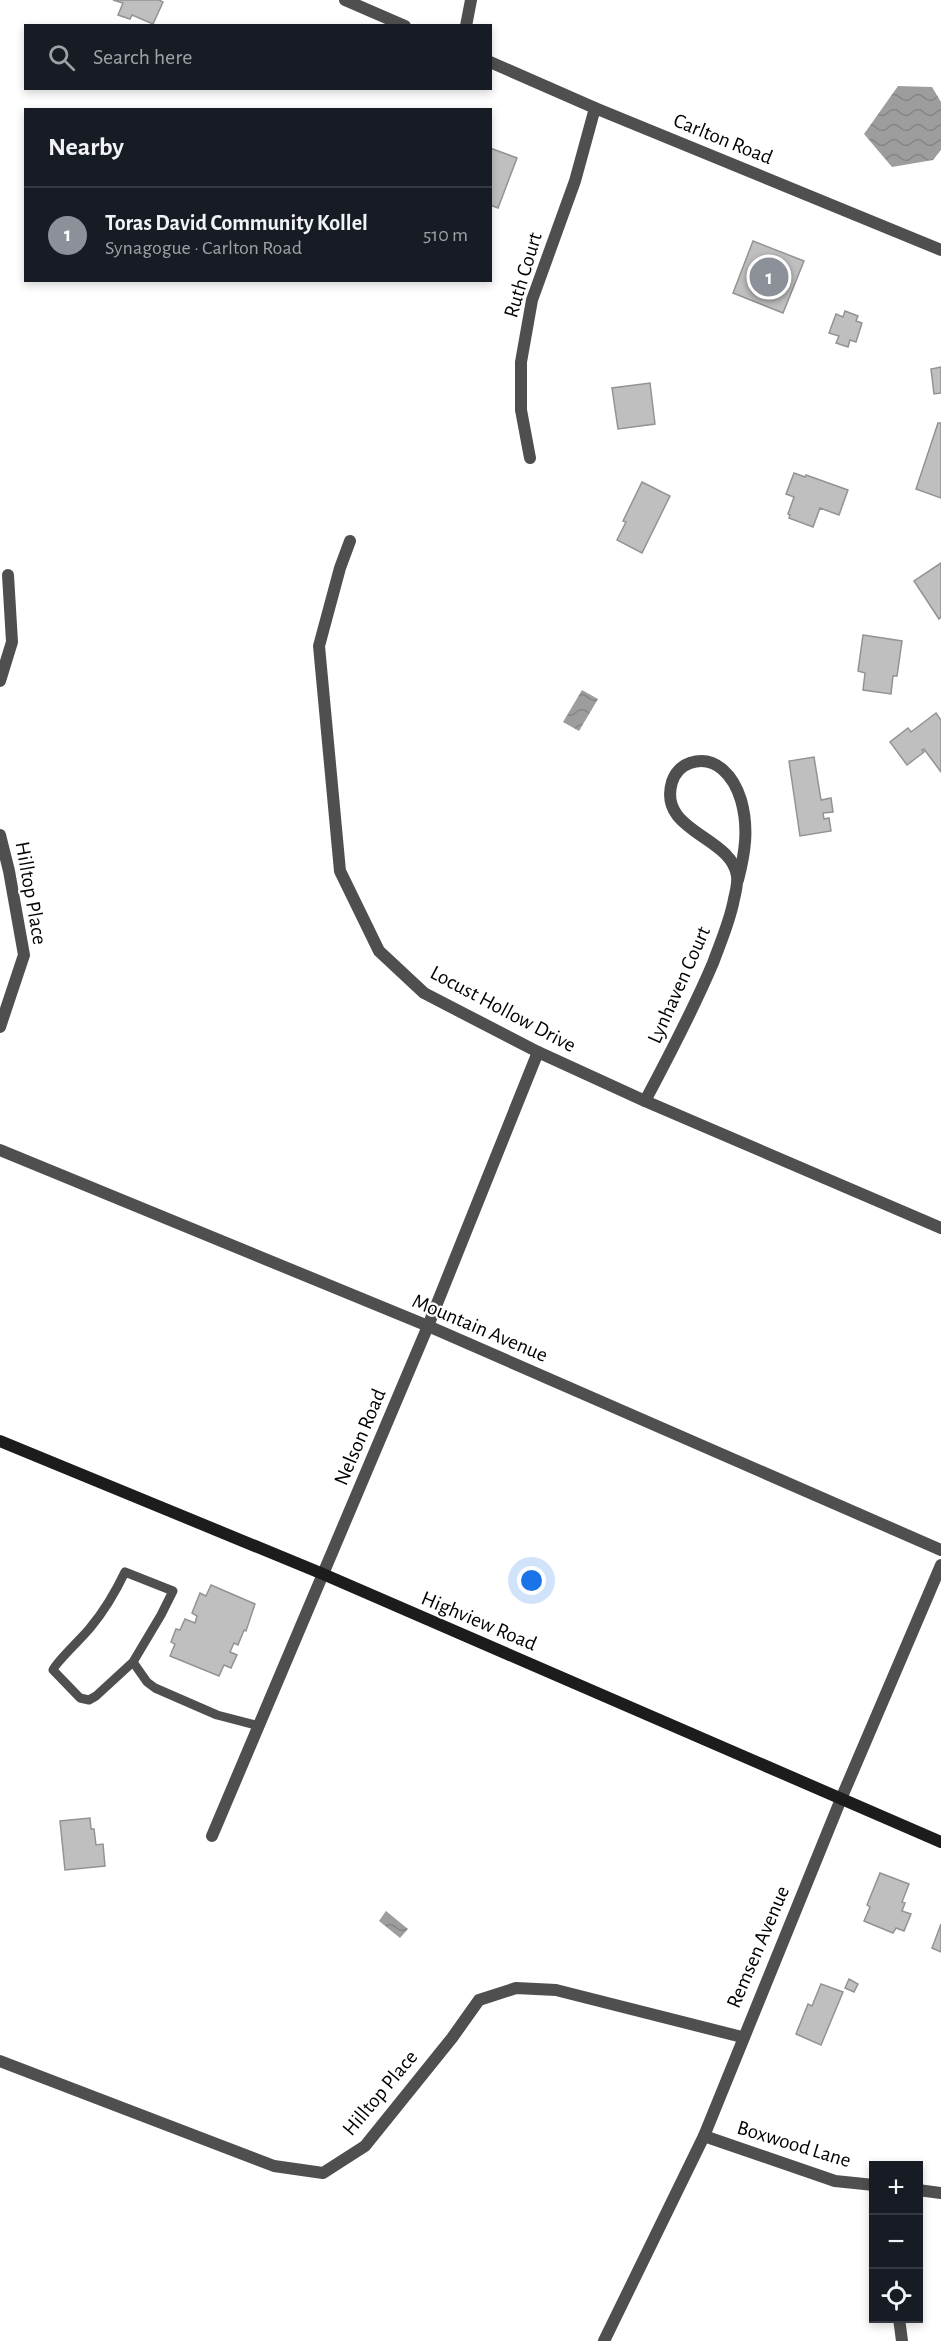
<!DOCTYPE html>
<html lang="en">
<head>
<meta charset="utf-8">
<style>
	body { margin:0; font-family:"Alegreya Sans",sans-serif; background:#20242c; color:#f1f3f6 }
	.controls { position:absolute; right:18px; bottom:18px; display:grid; overflow:hidden; border-radius:0px; box-shadow:0 3px 9px #0003 }
	.controls button { width:54px; height:54px; display:grid; place-items:center; padding:0; border:0; border-bottom:2px solid #363941; background:#171b24; color:#f1f3f6; font:30px sans-serif }
	.you { position:absolute; left:532px; top:1581px; width:21px; height:21px; margin:-15px; border:4px solid #fff; border-radius:50%; background:#1a73e8; box-shadow:0 0 0 9px #1a73e833 }
	.badge { display:grid; place-items:center; width:39px; height:39px; border-radius:50%; background:#8c9099; color:#fff; font-size:20px; font-weight:700 }
	.pin { position:absolute; translate:-50% -50%; border:3px solid #fff; box-shadow:0 2px 6px #0006 }
	.list { margin:0; padding:0; list-style:none }
	h2 { display:flex; justify-content:space-between; align-items:center; height:78px; margin:0; padding:0 24px; font-size:26px }
	h2 small { font-size:20px; font-weight:400; color:#9ea1a6 }
	.list li { display:grid; grid-template-columns:39px 1fr auto; gap:18px; align-items:center; box-sizing:border-box; height:96px; padding:0 24px; border-top:2px solid #363941 }
	.list b { display:block; font-size:22px; white-space:nowrap }
	.list p { margin:0; font-size:20px; white-space:nowrap; color:#9ea1a6 }
	.list em { font-size:20px; font-style:normal; color:#9ea1a6 }
	.icon { flex:none; width:33px; height:33px; fill:none; stroke:currentColor; stroke-width:2; stroke-linecap:round; stroke-linejoin:round }
	.map { position:relative; flex:none; width:941px; height:2341px; overflow:hidden }
	.search { position:absolute; background:#171b24; box-shadow:0 3px 9px #0003; left:24px; top:24px; width:468px; height:66px; display:flex; align-items:center; gap:15px; box-sizing:border-box; padding:0 21px; border-radius:0px; color:#9ea1a6; font-size:22px }
	.panel { position:absolute; background:#171b24; box-shadow:0 3px 9px #0003; left:24px; top:108px; width:468px; height:174px; border-radius:0px }
	.map>svg:first-child { display:block }
	.water { fill:url(#water-waves) }
	.building { fill:#bfbfbf; stroke:#939393; stroke-width:1.5 }
	.lines { fill:none; stroke-linecap:round; stroke-linejoin:round }
	.lane { stroke:#4f4f4f; stroke-width:9 }
	.street { stroke:#4f4f4f; stroke-width:12 }
	.secondary { stroke:#1c1c1c; stroke-width:12 }
	.labels { text-anchor:middle; dominant-baseline:central; stroke-width:4.5; stroke-linejoin:round; paint-order:stroke }
	.street-label { font-size:21px; fill:#000; stroke:#fff }
</style>
</head>
<body>
<div class="map">
<svg width="941" height="2341" viewBox="0 0 941 2341">
	<defs>
		<pattern id="water-waves" width="16" height="10" patternUnits="userSpaceOnUse" patternTransform="scale(1.5)"><rect width="16" height="10" fill="#9d9d9d"/><path d="M0 5q4-4 8 0t8 0" fill="none" stroke="#858585"/></pattern>
	</defs>
	<rect width="100%" height="100%" fill="#fff"/>
	<g class="water">
		<polygon points="898,86 932,87 941,102 941,150 933,160 892,167 864,134"/>
		<polygon points="582,690 598,699 579,731 563,722"/>
		<polygon points="386,1911 408,1929 400,1938 379,1921"/>
	</g>
	<g class="building">
		<polygon points="113,0 159,0 163,2 153,24 132,15 130,19 118,15 123,3"/>
		<polygon points="490,148 517,158 498,208 490,205"/>
		<polygon points="753,241 804,261 783,313 733,293"/>
		<polygon points="845,311 858,316 856,321 862,323 856,342 850,340 848,347 836,343 839,336 829,333 836,314 843,317"/>
		<polygon points="941,367 941,393 934,394 931,369"/>
		<polygon points="650,383 655,424 618,429 612,388"/>
		<polygon points="938,423 941,423 941,498 916,489"/>
		<polygon points="794,473 805,477 806,475 848,490 839,515 820,508 813,527 789,518 790,515 788,514 794,497 786,494"/>
		<polygon points="642,482 670,496 642,553 617,540 626,522 623,521"/>
		<polygon points="941,563 941,617 939,619 914,581"/>
		<polygon points="863,635 902,641 897,676 893,676 891,694 863,690 865,673 858,671"/>
		<polygon points="936,713 941,720 941,772 924,749 922,750 924,752 907,765 890,742 908,728 911,732"/>
		<polygon points="814,757 821,800 831,798 833,812 823,813 824,819 829,818 831,831 800,836 789,761"/>
		<polygon points="211,1585 255,1604 246,1631 244,1630 238,1645 234,1643 230,1652 237,1655 231,1668 224,1665 219,1676 170,1656 175,1644 171,1642 176,1629 180,1630 185,1619 195,1623 197,1616 192,1613 200,1593 206,1596"/>
		<polygon points="90,1818 91,1829 94,1829 96,1845 103,1844 105,1866 65,1870 60,1821"/>
		<polygon points="880,1873 909,1884 902,1902 905,1903 902,1911 911,1914 904,1931 896,1928 893,1933 864,1921 870,1907 867,1905"/>
		<polygon points="941,1924 941,1952 932,1948"/>
		<polygon points="849,1979 858,1984 854,1992 845,1988"/>
		<polygon points="821,1984 843,1992 821,2045 796,2034 808,2004 812,2006"/>
	</g>
	<g class="lines">
		<path class="lane" d="M133 1662 96 1696 89 1700 80 1698 53 1670C55 1663 83 1637 90 1628 105 1610 115 1593 125 1572L173 1591 161 1615 133 1662 147 1682 155 1688 217 1715 259 1726"/>
		<g class="street">
			<polyline points="345,0 405,26"/>
			<polyline points="466,26 471,0"/>
			<polyline points="490,62 595,108 941,250"/>
			<polyline points="530,458 521,410 521,362 532,300 575,181 595,108"/>
			<polyline points="350,541 340,568 319,646 340,871 379,951 424,993 538,1052 645,1101 941,1228"/>
			<polyline points="0,681 12,642 8,575"/>
			<polyline points="0,835 9,871 24,955 0,1027"/>
			<path d="M645 1101C669 1056 693 1010 713 963 721 941 730 921 734 899 736 891 738 883 737 876 732 836 657 832 672 782 675 773 681 766 690 763 716 754 734 777 741 800 749 828 745 853 738 880"/>
			<polyline points="0,1150 428,1326 941,1550"/>
			<polyline points="212,1836 428,1326 538,1052"/>
			<polyline points="0,2061 274,2166 323,2173 365,2146 452,2038 479,2000 516,1988 556,1990 742,2037"/>
			<polyline points="704,2136 835,2181 874,2185"/>
			<polyline points="918,2190 941,2193"/>
			<polyline points="899,2318 902,2341"/>
			<polyline points="604,2341 704,2136 841,1799 941,1565"/>
		</g>
		<polyline class="secondary" points="0,1441 323,1574 941,1842"/>
	</g>
	<g class="labels">
		<g class="street-label">
			<text transform="translate(723 139) rotate(22)">Carlton Road</text>
			<text transform="translate(523 275) rotate(-73)">Ruth Court</text>
			<text transform="translate(31 893) rotate(80)">Hilltop Place</text>
			<text transform="translate(679 985) rotate(-66)">Lynhaven Court</text>
			<text transform="translate(503 1009) rotate(28)">Locust Hollow Drive</text>
			<text transform="translate(480 1328) rotate(23)">Mountain Avenue</text>
			<text transform="translate(360 1437) rotate(-67)">Nelson Road</text>
			<text transform="translate(479 1621) rotate(23)">Highview Road</text>
			<text transform="translate(758 1947) rotate(-67)">Remsen Avenue</text>
			<text transform="translate(380 2093) rotate(-50)">Hilltop Place</text>
			<text transform="translate(794 2144) rotate(17)">Boxwood Lane</text>
		</g>
	</g>
</svg>
<div class="controls">
<button>+</button>
<button>−</button>
<button><svg class="icon" aria-label="locate" viewBox="0 0 24 24"><circle cx="12" cy="12" r="6"/><path d="M12 2v4M12 18v4M2 12h4M18 12h4"/></svg></button>
</div>
<div class="you"></div>
<div class="pin badge" style="left:769px;top:277px">1</div>
<div class="search"><svg class="icon" aria-label="search" viewBox="0 0 24 24"><circle cx="10" cy="10" r="6"/><path d="M15 15l6 6"/></svg>Search here</div>
<section class="panel">
<h2>Nearby<small></small></h2>
<ul class="list">
<li><span class="badge">1</span><div><b>Toras David Community Kollel</b><p>Synagogue · Carlton Road</p></div><em>510 m</em></li>
</ul>
</section>
</div>
</body>
</html>
